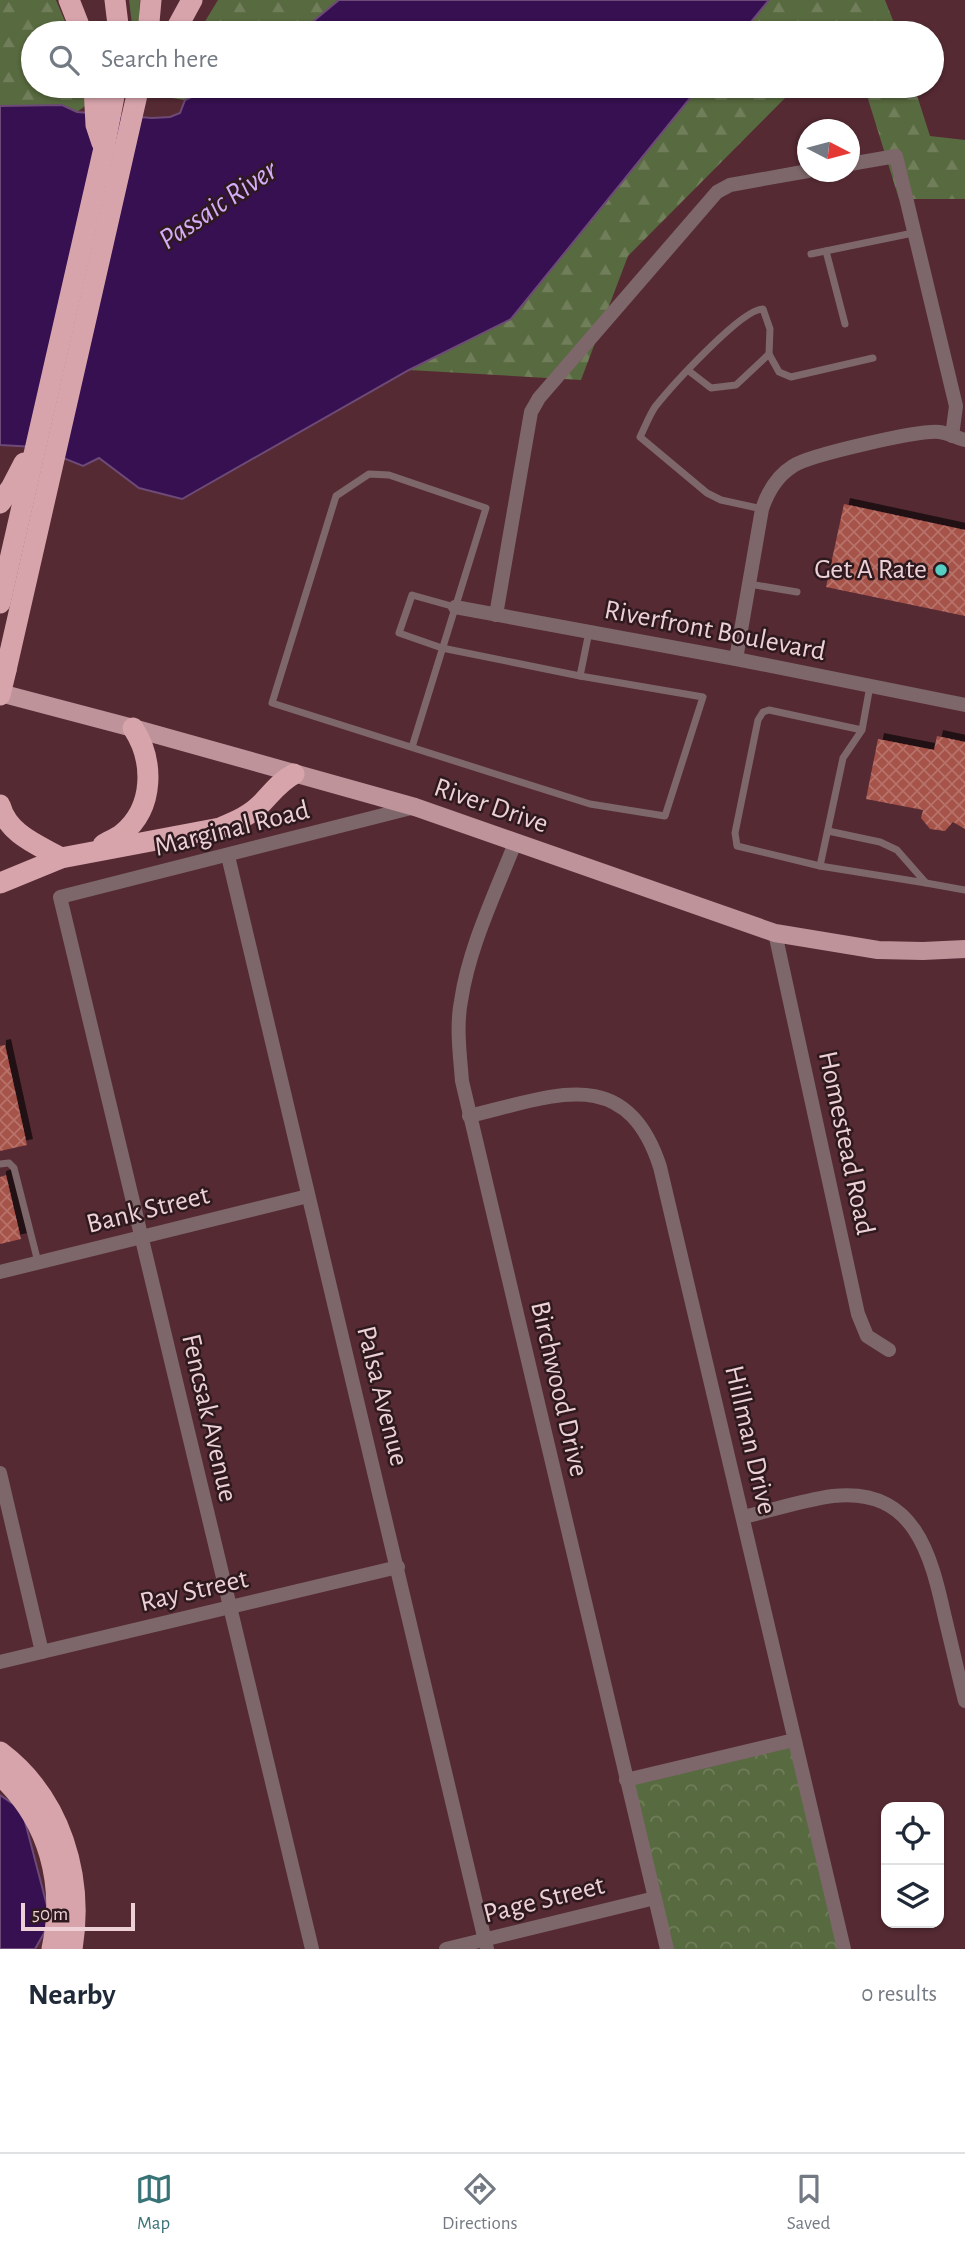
<!DOCTYPE html>
<html lang="en">
<head>
<meta charset="utf-8">
<style>
	body { margin:0; font-family:"Alegreya Sans",sans-serif; background:#f2f2f3; color:#1f2937 }
	.controls { position:absolute; right:21px; bottom:21px; display:grid; overflow:hidden; border-radius:14px; box-shadow:0 2px 5px #0004 }
	.controls button { width:63px; height:63px; display:grid; place-items:center; padding:0; border:0; border-bottom:2px solid #e0e1e3; background:#fff; color:#1f2937; font:35px sans-serif }
	.compass { position:absolute; left:797px; top:119px; width:63px; height:63px; border-radius:50%; background:#fff; box-shadow:0 2px 5px #0004; rotate:96deg }
	.scale { position:absolute; left:21px; bottom:18px; width:114px; box-sizing:border-box; padding-left:7px; border:4px solid #edd1d6; border-top:0; font-size:19px; line-height:24px; white-space:nowrap; color:#edd1d6; -webkit-text-stroke:5px #2e1a1e; paint-order:stroke }
	.list { margin:0; padding:0; list-style:none }
	h2 { display:flex; justify-content:space-between; align-items:center; height:91px; margin:0; padding:0 28px; font-size:30px }
	h2 small { font-size:23px; font-weight:400; color:#747a83 }
	.icon { flex:none; width:38px; height:38px; fill:none; stroke:currentColor; stroke-width:2; stroke-linecap:round; stroke-linejoin:round }
	.map { position:relative; flex:none; width:965px; height:1949px; overflow:hidden }
	.search { position:absolute; background:#fff; box-shadow:0 2px 5px #0004; left:21px; right:21px; top:21px; height:77px; display:flex; align-items:center; gap:18px; box-sizing:border-box; padding:0 24px; border-radius:38px; color:#747a83; font-size:26px }
	.sheet { height:203px; background:#fff }
	nav { display:flex; justify-content:space-around; align-items:center; box-sizing:border-box; height:98px; border-top:2px solid #e0e1e3; background:#fff; font-size:19px; color:#747a83 }
	nav a { display:grid; justify-items:center; gap:4px }
	nav .on { color:#387376 }
	.map>svg:first-child { display:block }
	.grass { fill:#586a3f }
	.forest { fill:url(#forest-firs) }
	.park { fill:url(#park-crowns) }
	.water { fill:#361050; stroke:#6d4a78; stroke-width:2 }
	.building { fill:url(#building-cross-hatch); filter:url(#shadow) }
	.lines { fill:none; stroke-linecap:round; stroke-linejoin:round }
	.lane { stroke:#7d676a; stroke-width:7 }
	.street { stroke:#7d676a; stroke-width:14 }
	.primary { stroke:#bf939a; stroke-width:18 }
	.highway { stroke:#d8a4ac; stroke-width:21 }
	.highway-bridge { stroke:#d8a4ac; stroke-width:21 }
	.poi-dot { fill:#56cec3; stroke:#2e1a1e; stroke-width:2.5 }
	.labels { text-anchor:middle; dominant-baseline:central; stroke-width:5; stroke-linejoin:round; paint-order:stroke }
	.poi-label { font-size:28px; fill:#edd1d6; stroke:#2e1a1e; text-anchor:end }
	.street-label { font-size:28px; fill:#edd1d6; stroke:#2e1a1e }
	.water-label { font-size:30px; font-style:italic; fill:#d4acf9; stroke:#2e1a1e }
</style>
</head>
<body>
<div class="map">
<svg width="965" height="1949" viewBox="0 0 965 1949">
	<defs>
		<pattern id="forest-firs" width="22" height="20" patternUnits="userSpaceOnUse" patternTransform="scale(1.75)"><rect width="22" height="20" fill="#586a3f"/><path d="M5 1l3.5 6h-7zM16 11l3.5 6h-7z" fill="#707e5a"/></pattern>
		<pattern id="park-crowns" width="20" height="18" patternUnits="userSpaceOnUse" patternTransform="scale(1.75)"><rect width="20" height="18" fill="#586a3f"/><path d="M2 6a3 3 0 1 1 6 0M12 15a3 3 0 1 1 6 0" fill="none" stroke="#707e5a"/></pattern>
		<pattern id="building-cross-hatch" width="8" height="8" patternUnits="userSpaceOnUse" patternTransform="scale(1.75)"><rect width="8" height="8" fill="#a65249"/><path d="M0 0l8 8M0 8l8-8" fill="none" stroke="#b7726b"/></pattern>
		<filter id="shadow"><feDropShadow dx="6" dy="-6" stdDeviation="0" flood-color="#0009"/></filter>
	</defs>
	<rect width="100%" height="100%" fill="#552a33"/>
	<polygon class="grass" points="129,0 140,0 138,33 133,33"/>
	<g class="forest">
		<polygon points="0,0 56,0 70,33 33,33 33,86 84,86 88,104 77,112 62,105 0,106"/>
		<polygon points="218,0 339,0 299,33 198,33"/>
		<polygon points="769,0 885,0 898,33 742,33"/>
		<polygon points="176,86 215,86 185,100 171,98"/>
		<polygon points="700,86 797,86 628,256 581,380 409,370 511,319"/>
		<polygon points="864,86 914,86 930,136 965,140 965,199 899,199"/>
	</g>
	<polygon class="park" points="794,1740 844,1949 667,1949 626,1780"/>
	<g class="water">
		<polygon points="339,0 769,0 742,33 299,33"/>
		<polygon points="215,86 700,86 511,319 409,370 182,499 139,488 99,458 83,466 36,447 0,445 0,106 62,105 77,112 152,118 170,117 180,113 185,100"/>
		<polygon points="0,1795 22,1810 51,1921 35,1949 0,1949"/>
	</g>
	<g class="building">
		<polygon points="844,504 965,530 965,616 826,587"/>
		<polygon points="937,736 965,742 965,829 953,822 945,831 930,829 921,818 923,810 866,799 878,739 934,750"/>
		<polygon points="5,1045 27,1145 0,1151 0,1046"/>
		<polygon points="6,1175 21,1239 0,1244 0,1177"/>
	</g>
	<g class="lines">
		<g class="lane">
			<polyline points="826,251 845,324"/>
			<polyline points="811,254 913,233"/>
			<polyline points="769,354 779,372 791,377 873,358"/>
			<path d="M689 371 711 388 736 385 769 354 770 329 763 309C742 308 670 388 655 407 649 416 645 427 640 437L707 493 721 500 762 509"/>
			<polyline points="749,584 797,592"/>
			<polyline points="455,607 412,595 399,633 442,648 580,676"/>
			<polyline points="862,730 769,710 763,712 758,720 735,833 737,846 820,866 843,758 862,730 870,686"/>
			<polyline points="412,747 486,508 389,475 369,474 336,496 272,703 590,804 665,816 703,697 580,676 589,632"/>
			<polyline points="820,866 926,883 897,850 880,842 828,831"/>
			<polyline points="926,883 965,890"/>
			<polyline points="0,1164 9,1163 14,1168 38,1262"/>
		</g>
		<g class="street">
			<polyline points="850,164 896,156 956,406 952,436"/>
			<polyline points="455,607 736,659 965,705"/>
			<polyline points="496,615 531,412 539,398 717,192 730,185 808,171"/>
			<path d="M736 659 762 509C768 491 777 476 793 466 809 455 919 430 939 432 948 433 957 438 965 440"/>
			<path d="M515 843C495 894 469 947 461 1001 456 1027 460 1055 462 1081L667 1949"/>
			<polyline points="228,856 487,1949"/>
			<polyline points="775,933 858,1314 867,1336 889,1350"/>
			<path d="M469 1116C551 1097 626 1061 660 1167L844 1949"/>
			<polyline points="0,1272 308,1196"/>
			<polyline points="0,1473 42,1652"/>
			<path d="M744 1517C773 1510 803 1500 833 1496 915 1487 931 1555 945 1618 952 1646 958 1674 965 1701"/>
			<polyline points="0,1662 398,1567"/>
			<polyline points="626,1780 794,1740"/>
			<polyline points="312,1949 60,897 415,807"/>
			<polyline points="446,1949 655,1898"/>
		</g>
		<polyline class="primary" points="0,693 133,728 415,807 775,933 878,950 923,951 965,949"/>
		<g class="highway">
			<polyline points="69,0 82,33"/>
			<polyline points="115,0 119,33"/>
			<polyline points="148,33 151,0"/>
			<polyline points="174,33 192,0"/>
			<polyline points="94,86 96,125 102,143"/>
			<polyline points="0,503 11,488 24,463"/>
			<polyline points="0,603 104,148 116,86"/>
			<polyline points="6,670 139,86"/>
			<path d="M0 805C8 834 36 844 61 858"/>
			<path d="M103 845C109 841 117 838 122 834 155 807 154 760 133 728"/>
			<path d="M0 883 61 858 220 828C234 822 249 816 260 805 272 793 279 782 294 774"/>
			<path d="M0 1752C61 1798 84 1876 72 1949"/>
			<path d="M0 1775C49 1820 66 1884 52 1949"/>
		</g>
		<polyline class="highway-bridge" points="0,695 6,670"/>
	</g>
	<circle class="poi-dot" cx="941" cy="570" r="7"/>
	<g class="labels">
		<g class="poi-label">
			<text x="927" y="570">Get A Rate</text>
		</g>
		<g class="street-label">
			<text transform="translate(715 631) rotate(11)">Riverfront Boulevard</text>
			<text transform="translate(491 806) rotate(19)">River Drive</text>
			<text transform="translate(232 829) rotate(-14)">Marginal Road</text>
			<text transform="translate(846 1143) rotate(78)">Homestead Road</text>
			<text transform="translate(148 1210) rotate(-14)">Bank Street</text>
			<text transform="translate(559 1389) rotate(77)">Birchwood Drive</text>
			<text transform="translate(382 1396) rotate(76)">Palsa Avenue</text>
			<text transform="translate(209 1418) rotate(77)">Fencsak Avenue</text>
			<text transform="translate(750 1440) rotate(77)">Hillman Drive</text>
			<text transform="translate(194 1591) rotate(-13)">Ray Street</text>
			<text transform="translate(544 1900) rotate(-14)">Page Street</text>
		</g>
		<g class="water-label">
			<text transform="translate(218 205) rotate(-34)">Passaic River</text>
		</g>
	</g>
</svg>
<div class="controls">
<button><svg class="icon" aria-label="locate" viewBox="0 0 24 24"><circle cx="12" cy="12" r="6"/><path d="M12 2v4M12 18v4M2 12h4M18 12h4"/></svg></button>
<button><svg class="icon" aria-label="layers" viewBox="0 0 24 24"><path d="M12 4l9 5-9 5-9-5zM3 14l9 5 9-5"/></svg></button>
</div>
<svg class="compass" viewBox="-18 -18 36 36"><path d="M0-13l5 13h-10z" fill="#e53935"/><path d="M0 13l5-13h-10z" fill="#747a83"/></svg>
<div class="scale">50 m</div>
<div class="search"><svg class="icon" aria-label="search" viewBox="0 0 24 24"><circle cx="10" cy="10" r="6"/><path d="M15 15l6 6"/></svg>Search here</div>
</div>
<section class="sheet">
<h2>Nearby<small>0 results</small></h2>
<ul class="list">
</ul>
</section>
<nav>
<a class="on"><svg class="icon" aria-label="map" viewBox="0 0 24 24"><path d="M3 6l6-2 6 2 6-2v14l-6 2-6-2-6 2zM9 4v14M15 6v14"/></svg>Map</a>
<a><svg class="icon" aria-label="directions" viewBox="0 0 24 24"><path d="M12 3l9 9-9 9-9-9zM9 14v-3h6M13 9l2 2-2 2"/></svg>Directions</a>
<a><svg class="icon" aria-label="saved" viewBox="0 0 24 24"><path d="M7 4h10v16l-5-4-5 4z"/></svg>Saved</a>
</nav>
</body>
</html>
